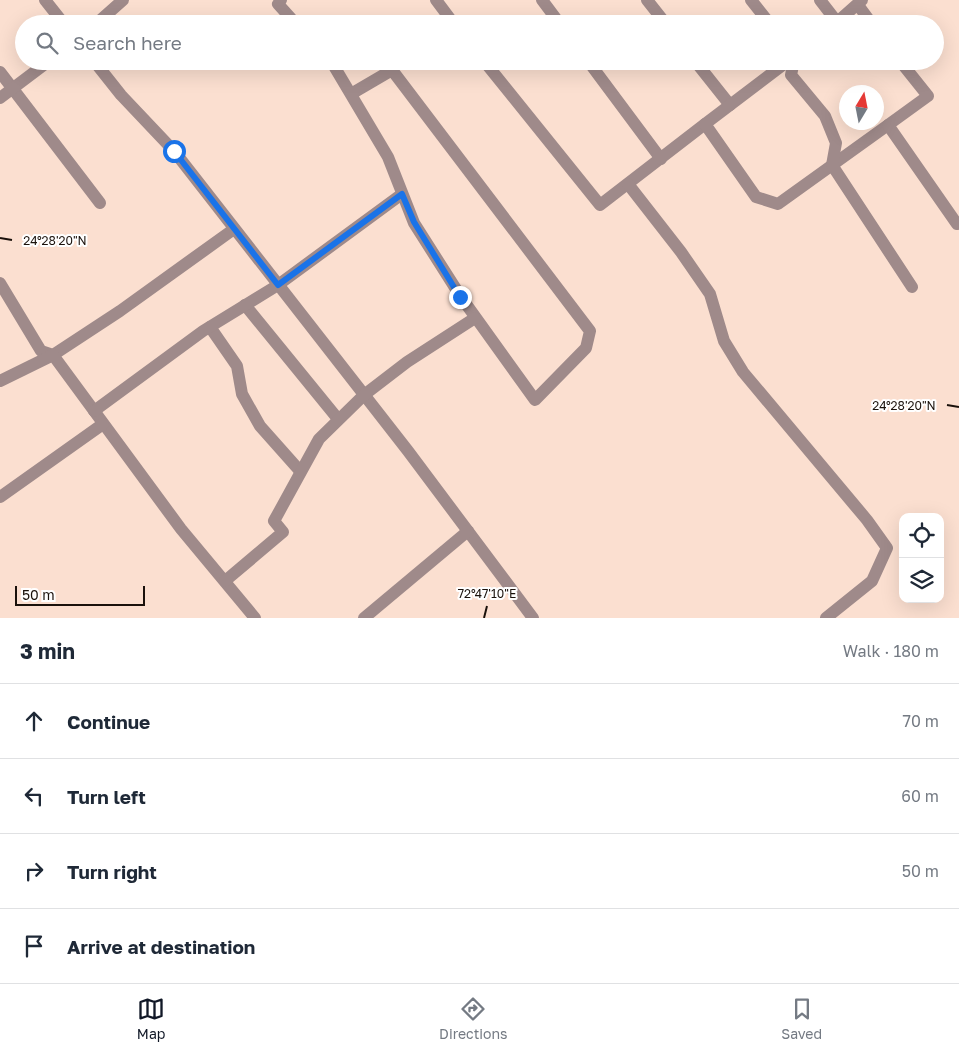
<!DOCTYPE html>
<html lang="en">
<head>
<meta charset="utf-8">
<style>
	body { margin:0; font-family:"Golos Text",sans-serif; background:#f6f6f7; color:#1f2937 }
	.controls { position:absolute; right:15px; bottom:15px; display:grid; overflow:hidden; border-radius:10px; box-shadow:0 5px 20px #0002 }
	.controls button { width:45px; height:45px; display:grid; place-items:center; padding:0; border:0; border-bottom:1px solid #e0e1e3; background:#fff; color:#1f2937; font:25px sans-serif }
	.compass { position:absolute; left:839px; top:85px; width:45px; height:45px; border-radius:50%; background:#fff; box-shadow:0 5px 20px #0002; rotate:10deg }
	.scale { position:absolute; left:15px; bottom:12px; width:130px; box-sizing:border-box; padding-left:5px; border:2px solid #1a110b; border-top:0; font-size:14px; line-height:18px; white-space:nowrap; color:#1a110b; -webkit-text-stroke:4px #fff; paint-order:stroke }
	.stop { position:absolute; width:15px; height:15px; margin:-11px; border:4px solid #1a73e8; border-radius:50%; background:#fff }
	.stop.end { background:#1a73e8; border-color:#fff; box-shadow:0 1px 5px #0008 }
	.list { margin:0; padding:0; list-style:none }
	h2 { display:flex; justify-content:space-between; align-items:center; height:65px; margin:0; padding:0 20px; font-size:21px }
	h2 small { font-size:16px; font-weight:400; color:#747a83 }
	.list li { display:grid; grid-template-columns:32px 1fr auto; gap:15px; align-items:center; box-sizing:border-box; height:75px; padding:0 20px; border-top:1px solid #e0e1e3 }
	.list b { display:block; font-size:19px; white-space:nowrap }
	.list em { font-size:16px; font-style:normal; color:#747a83 }
	.icon { flex:none; width:28px; height:28px; fill:none; stroke:currentColor; stroke-width:2; stroke-linecap:round; stroke-linejoin:round }
	.map { position:relative; flex:none; width:959px; height:618px; overflow:hidden }
	.search { position:absolute; background:#fff; box-shadow:0 5px 20px #0002; left:15px; right:15px; top:15px; height:55px; display:flex; align-items:center; gap:12px; box-sizing:border-box; padding:0 18px; border-radius:28px; color:#747a83; font-size:19px }
	.sheet { height:365px; background:#fff }
	nav { display:flex; justify-content:space-around; align-items:center; box-sizing:border-box; height:70px; border-top:1px solid #e0e1e3; background:#fff; font-size:14px; color:#747a83 }
	nav a { display:grid; justify-items:center; gap:2px }
	nav .on { color:#111827 }
	.map>svg:first-child { display:block }
	.lines { fill:none; stroke-linecap:round; stroke-linejoin:round }
	.minor { stroke:#9f8a8a; stroke-width:12 }
	.route { stroke:#1a73e8; stroke-width:6 }
	.ticks { fill:none; stroke:#1a110b; stroke-width:2 }
	.ticks-label { font-size:12px; text-anchor:middle; fill:#1a110b; stroke:#fff; stroke-width:4; stroke-linejoin:round; paint-order:stroke }
</style>
</head>
<body>
<div class="map">
<svg width="959" height="618" viewBox="0 0 959 618">
	<rect width="100%" height="100%" fill="#fbdfd0"/>
	<g class="lines">
		<g class="minor">
			<polyline points="45,0 64,24"/>
			<polyline points="281,0 278,4 296,24"/>
			<polyline points="436,0 454,24"/>
			<polyline points="542,0 560,24"/>
			<polyline points="647,0 666,24"/>
			<polyline points="751,0 770,24"/>
			<polyline points="820,0 837,22"/>
			<polyline points="858,5 872,24"/>
			<polyline points="96,24 123,0"/>
			<polyline points="835,24 862,0"/>
			<polyline points="94,61 121,95 174,151 408,451 533,618"/>
			<polyline points="331,61 388,157 414,223 461,297 535,400 586,348 590,331 392,70 351,94"/>
			<polyline points="484,61 600,205 705,124"/>
			<polyline points="588,61 661,159"/>
			<polyline points="695,61 730,105"/>
			<polyline points="788,61 705,124 756,197 778,204 888,125"/>
			<polyline points="794,61 791,75 825,116 836,143 832,165 912,287"/>
			<polyline points="900,61 928,96 888,125 957,224"/>
			<polyline points="0,72 100,203"/>
			<polyline points="0,98 49,61"/>
			<polyline points="628,184 681,252 710,294 724,341 743,372 867,520 887,548 872,581 826,618"/>
			<polyline points="0,283 41,351 53,355 120,311 234,229"/>
			<polyline points="245,305 338,419"/>
			<polyline points="210,327 237,366 242,394 260,426 300,471"/>
			<polyline points="0,381 53,355 181,529 255,618"/>
			<polyline points="94,411 203,331 278,285 402,194"/>
			<polyline points="0,497 103,424"/>
			<polyline points="225,581 283,532 274,521 319,439 364,395 407,362 475,318"/>
			<polyline points="364,618 468,531"/>
		</g>
	</g>
	<g class="lines">
		<polyline class="route" points="174,151 278,285 402,194 414,222 460,297"/>
	</g>
	<path class="ticks" d="M0 238 12 240M947 405 959 407M484 618 487 606"/>
	<g class="ticks-label">
		<text x="55" y="245">24°28'20"N</text>
		<text x="904" y="410">24°28'20"N</text>
		<text x="487" y="598">72°47'10"E</text>
	</g>
</svg>
<div class="controls">
<button><svg class="icon" aria-label="locate" viewBox="0 0 24 24"><circle cx="12" cy="12" r="6"/><path d="M12 2v4M12 18v4M2 12h4M18 12h4"/></svg></button>
<button><svg class="icon" aria-label="layers" viewBox="0 0 24 24"><path d="M12 4l9 5-9 5-9-5zM3 14l9 5 9-5"/></svg></button>
</div>
<svg class="compass" viewBox="-18 -18 36 36"><path d="M0-13l5 13h-10z" fill="#e53935"/><path d="M0 13l5-13h-10z" fill="#747a83"/></svg>
<div class="scale">50 m</div>
<div class="stop" style="left:174px;top:151px"></div>
<div class="stop end" style="left:460px;top:297px"></div>
<div class="search"><svg class="icon" aria-label="search" viewBox="0 0 24 24"><circle cx="10" cy="10" r="6"/><path d="M15 15l6 6"/></svg>Search here</div>
</div>
<section class="sheet">
<h2>3 min<small>Walk · 180 m</small></h2>
<ul class="list">
<li><svg class="icon" aria-label="ahead" viewBox="0 0 24 24"><path d="M12 20V5M6 11l6-6 6 6"/></svg><div><b>Continue</b></div><em>70 m</em></li>
<li><svg class="icon" aria-label="left" viewBox="0 0 24 24"><path d="M17 20v-9H6M10 6l-5 5 5 5"/></svg><div><b>Turn left</b></div><em>60 m</em></li>
<li><svg class="icon" aria-label="right" viewBox="0 0 24 24"><path d="M7 20v-9h11M14 6l5 5-5 5"/></svg><div><b>Turn right</b></div><em>50 m</em></li>
<li><svg class="icon" aria-label="arrive" viewBox="0 0 24 24"><path d="M6 21V4h12l-3 4 3 4H6"/></svg><div><b>Arrive at destination</b></div></li>
</ul>
</section>
<nav>
<a class="on"><svg class="icon" aria-label="map" viewBox="0 0 24 24"><path d="M3 6l6-2 6 2 6-2v14l-6 2-6-2-6 2zM9 4v14M15 6v14"/></svg>Map</a>
<a><svg class="icon" aria-label="directions" viewBox="0 0 24 24"><path d="M12 3l9 9-9 9-9-9zM9 14v-3h6M13 9l2 2-2 2"/></svg>Directions</a>
<a><svg class="icon" aria-label="saved" viewBox="0 0 24 24"><path d="M7 4h10v16l-5-4-5 4z"/></svg>Saved</a>
</nav>
</body>
</html>
